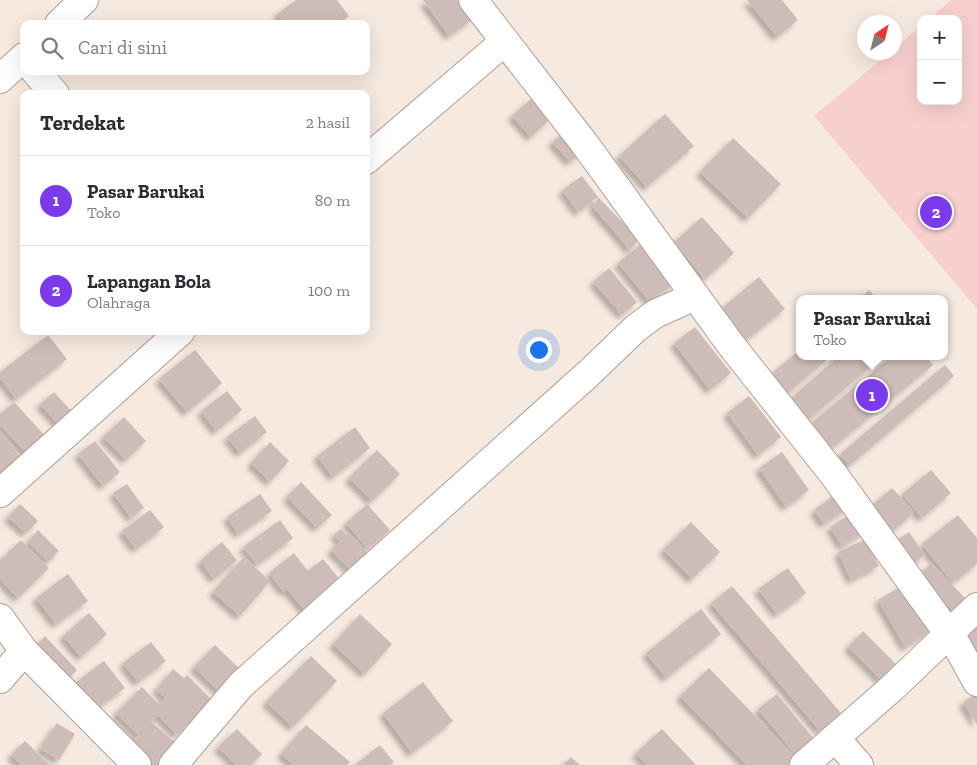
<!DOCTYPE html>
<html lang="id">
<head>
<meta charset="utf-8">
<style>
	body { margin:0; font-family:"Zilla Slab",serif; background:#f2f2f3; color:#2b2b33 }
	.controls { position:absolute; right:15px; top:15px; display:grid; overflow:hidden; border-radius:10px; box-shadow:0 5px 20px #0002 }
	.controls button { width:45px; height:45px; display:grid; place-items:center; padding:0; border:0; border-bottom:1px solid #e1e1e2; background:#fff; color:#2b2b33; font:25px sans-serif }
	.compass { position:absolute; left:857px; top:15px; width:45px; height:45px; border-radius:50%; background:#fff; box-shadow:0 5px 20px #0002; rotate:35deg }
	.you { position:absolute; left:538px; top:349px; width:18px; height:18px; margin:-12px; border:4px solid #fff; border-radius:50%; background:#1a73e8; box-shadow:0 0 0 8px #1a73e833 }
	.badge { display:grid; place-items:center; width:32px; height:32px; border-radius:50%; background:#7c3aed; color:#fff; font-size:16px; font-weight:700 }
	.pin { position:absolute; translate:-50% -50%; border:2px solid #fff; box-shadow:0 1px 5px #0006 }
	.popup { position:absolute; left:796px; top:295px; width:152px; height:65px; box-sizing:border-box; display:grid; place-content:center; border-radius:10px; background:#fff; filter:drop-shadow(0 1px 4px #0005); font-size:16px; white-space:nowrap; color:#7c7c81 }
	.popup b { font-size:19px; color:#2b2b33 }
	.popup::after { content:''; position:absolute; left:50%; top:100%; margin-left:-10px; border:10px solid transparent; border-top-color:#fff }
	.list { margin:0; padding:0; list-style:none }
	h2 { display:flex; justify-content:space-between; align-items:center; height:65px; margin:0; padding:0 20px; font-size:21px }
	h2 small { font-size:16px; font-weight:400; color:#7c7c81 }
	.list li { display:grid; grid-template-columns:32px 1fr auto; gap:15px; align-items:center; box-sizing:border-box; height:90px; padding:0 20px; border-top:1px solid #e1e1e2 }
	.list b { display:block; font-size:19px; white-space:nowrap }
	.list p { margin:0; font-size:16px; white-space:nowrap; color:#7c7c81 }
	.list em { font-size:16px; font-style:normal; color:#7c7c81 }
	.icon { flex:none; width:28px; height:28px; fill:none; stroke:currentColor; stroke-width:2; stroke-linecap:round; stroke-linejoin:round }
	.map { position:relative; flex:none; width:977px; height:765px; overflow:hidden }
	.search { position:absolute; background:#fff; box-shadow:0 5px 20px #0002; left:20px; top:20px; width:350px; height:55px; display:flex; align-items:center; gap:12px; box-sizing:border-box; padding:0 18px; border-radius:10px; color:#7c7c81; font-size:19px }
	.panel { position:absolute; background:#fff; box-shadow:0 5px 20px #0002; left:20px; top:90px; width:350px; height:245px; border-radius:10px }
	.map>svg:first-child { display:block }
	.green { fill:#f8cfcf }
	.building { fill:#cdbcb7; filter:url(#shadow) }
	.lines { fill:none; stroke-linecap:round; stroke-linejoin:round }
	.minor-casing { stroke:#aca096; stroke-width:30 }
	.minor { stroke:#fff; stroke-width:28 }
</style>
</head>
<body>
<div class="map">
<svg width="977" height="765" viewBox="0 0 977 765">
	<defs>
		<filter id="shadow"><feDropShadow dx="-4.5" dy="4.5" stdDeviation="2.5" flood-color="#0004"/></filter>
	</defs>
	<rect width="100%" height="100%" fill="#f6e9df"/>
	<polygon class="green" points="951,0 977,0 977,309 814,116 889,53 894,52 895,48 921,26 921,101 958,101 958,19 929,19"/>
	<g class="building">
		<polygon points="296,0 337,0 349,16 338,24 284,24 277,14"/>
		<polygon points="423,0 459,0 473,19 449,36"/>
		<polygon points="747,0 782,0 798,20 777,37"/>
		<polygon points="532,98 551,118 531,137 512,116"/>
		<polygon points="665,114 694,146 647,187 619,156"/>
		<polygon points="565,131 583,151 570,162 552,142"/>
		<polygon points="733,138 781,184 748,218 700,172"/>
		<polygon points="582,176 598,197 578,212 562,190"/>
		<polygon points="598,197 639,239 630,250 593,207"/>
		<polygon points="702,217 734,253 705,279 674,242"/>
		<polygon points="645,241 677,281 650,302 618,263"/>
		<polygon points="609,268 637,302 622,315 593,282"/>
		<polygon points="759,277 785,309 746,340 721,309"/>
		<polygon points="869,290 877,299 859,299"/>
		<polygon points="695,327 731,373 710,390 674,343"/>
		<polygon points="48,335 67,359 16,399 0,378 0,372"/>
		<polygon points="195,350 222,383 187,412 159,379"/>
		<polygon points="800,350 800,356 831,356 788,393 772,373"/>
		<polygon points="839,356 883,356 809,419 791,398"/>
		<polygon points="892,356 926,356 933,365 831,449 810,424"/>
		<polygon points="945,365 954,376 850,465 840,454"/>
		<polygon points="227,391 242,410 216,431 201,411"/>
		<polygon points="54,392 75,415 61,427 40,404"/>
		<polygon points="749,396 781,437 758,455 727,413"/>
		<polygon points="14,402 49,440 30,457 0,425 0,414"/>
		<polygon points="255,416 267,432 240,453 227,437"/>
		<polygon points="124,417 146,441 126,460 103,437"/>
		<polygon points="355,427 370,448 333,477 317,456"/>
		<polygon points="0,431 23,461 3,477 0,473"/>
		<polygon points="95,441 120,472 103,486 78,454"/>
		<polygon points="270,442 289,461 270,482 251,463"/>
		<polygon points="377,450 400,474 372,501 349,478"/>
		<polygon points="782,452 809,490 786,507 759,468"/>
		<polygon points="931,470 951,493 922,518 902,494"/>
		<polygon points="301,482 332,515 317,528 287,497"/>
		<polygon points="127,484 144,508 131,518 113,493"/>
		<polygon points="892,488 914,512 892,532 870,507"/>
		<polygon points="843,489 853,504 824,524 814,510"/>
		<polygon points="260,494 272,511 238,534 227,517"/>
		<polygon points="20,504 38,521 26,533 8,517"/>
		<polygon points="367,504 390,530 368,549 346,523"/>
		<polygon points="150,510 164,527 136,549 122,531"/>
		<polygon points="854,512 866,531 842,546 830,527"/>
		<polygon points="958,515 977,538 977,564 953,583 922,544"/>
		<polygon points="280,520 293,538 257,565 243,547"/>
		<polygon points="691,522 720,552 692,579 663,550"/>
		<polygon points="341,529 346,535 349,533 374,559 356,576 331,550 340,541 334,534"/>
		<polygon points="38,530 59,551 48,562 28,542"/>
		<polygon points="909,532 925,555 909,566 893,543"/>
		<polygon points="866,539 879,566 851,580 838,552"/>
		<polygon points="21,540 49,568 18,598 0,579 0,560"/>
		<polygon points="222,542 237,560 214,579 200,561"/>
		<polygon points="294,553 308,571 323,559 342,582 306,612 287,589 284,592 269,573"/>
		<polygon points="244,557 270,581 240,616 213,592"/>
		<polygon points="931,563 968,601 955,613 918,576"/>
		<polygon points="788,568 806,593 777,614 758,589"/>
		<polygon points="68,574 88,601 56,624 36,598"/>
		<polygon points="905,584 933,630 905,647 878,600"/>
		<polygon points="732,586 841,713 820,731 711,603"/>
		<polygon points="701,609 721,634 666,678 646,653"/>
		<polygon points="89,613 107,634 81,657 63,636"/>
		<polygon points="360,614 392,644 365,674 333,644"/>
		<polygon points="977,618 977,654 959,636"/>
		<polygon points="863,631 897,665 881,680 848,647"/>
		<polygon points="45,636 77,670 65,682 33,648"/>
		<polygon points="151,642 166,661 138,682 123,663"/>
		<polygon points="215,645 246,675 225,697 194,667"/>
		<polygon points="311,656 337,681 293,727 266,702"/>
		<polygon points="104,661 125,688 91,713 71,686"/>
		<polygon points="709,668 796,758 788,765 747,765 680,696"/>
		<polygon points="173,669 184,678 187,675 212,700 177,735 158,715 151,722 181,747 166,765 143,765 125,751 138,735 116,713 142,687 158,704 165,697 156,690"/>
		<polygon points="423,682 453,721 412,753 383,713"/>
		<polygon points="777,694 814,739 796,755 758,709"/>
		<polygon points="975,694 977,697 977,725 963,702"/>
		<polygon points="57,723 75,734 59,760 40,749"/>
		<polygon points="306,725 350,762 347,765 294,765 281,754"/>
		<polygon points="237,729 262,754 251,765 236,765 218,747"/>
		<polygon points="662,729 696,765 647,765 636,753"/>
		<polygon points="25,741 50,765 21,765 11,755"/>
		<polygon points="380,745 394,762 390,765 355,765"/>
		<polygon points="571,757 580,765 563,765"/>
	</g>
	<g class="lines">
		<defs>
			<g id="minor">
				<polyline points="473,0 584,143 731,345 834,475 956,644 977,682"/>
				<polyline points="59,24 84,0"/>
				<polyline points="35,71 55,94"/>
				<polyline points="0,79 24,57"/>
				<polyline points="366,160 504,42"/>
				<polyline points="0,493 181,331"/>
				<polyline points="0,618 24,651 137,765"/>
				<polyline points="0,679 24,651"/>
				<polyline points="835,738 859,765"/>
				<polyline points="173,765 241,685 588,374 636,328 655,314 695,296"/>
				<polyline points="804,765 892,688 977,607"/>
			</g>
		</defs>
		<use href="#minor" class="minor-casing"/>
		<use href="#minor" class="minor"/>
	</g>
</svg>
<div class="controls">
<button>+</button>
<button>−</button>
</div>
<svg class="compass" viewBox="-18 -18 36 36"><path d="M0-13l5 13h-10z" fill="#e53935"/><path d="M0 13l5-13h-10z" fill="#7c7c81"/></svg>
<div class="you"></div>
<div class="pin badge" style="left:872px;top:395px">1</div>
<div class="popup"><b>Pasar Barukai</b>Toko</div>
<div class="pin badge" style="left:936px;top:212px">2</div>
<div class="search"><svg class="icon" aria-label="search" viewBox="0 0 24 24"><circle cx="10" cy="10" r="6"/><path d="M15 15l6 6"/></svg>Cari di sini</div>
<section class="panel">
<h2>Terdekat<small>2 hasil</small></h2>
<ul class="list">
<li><span class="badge">1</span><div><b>Pasar Barukai</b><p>Toko</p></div><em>80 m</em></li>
<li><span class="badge">2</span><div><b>Lapangan Bola</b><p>Olahraga</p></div><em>100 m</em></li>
</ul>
</section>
</div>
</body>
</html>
